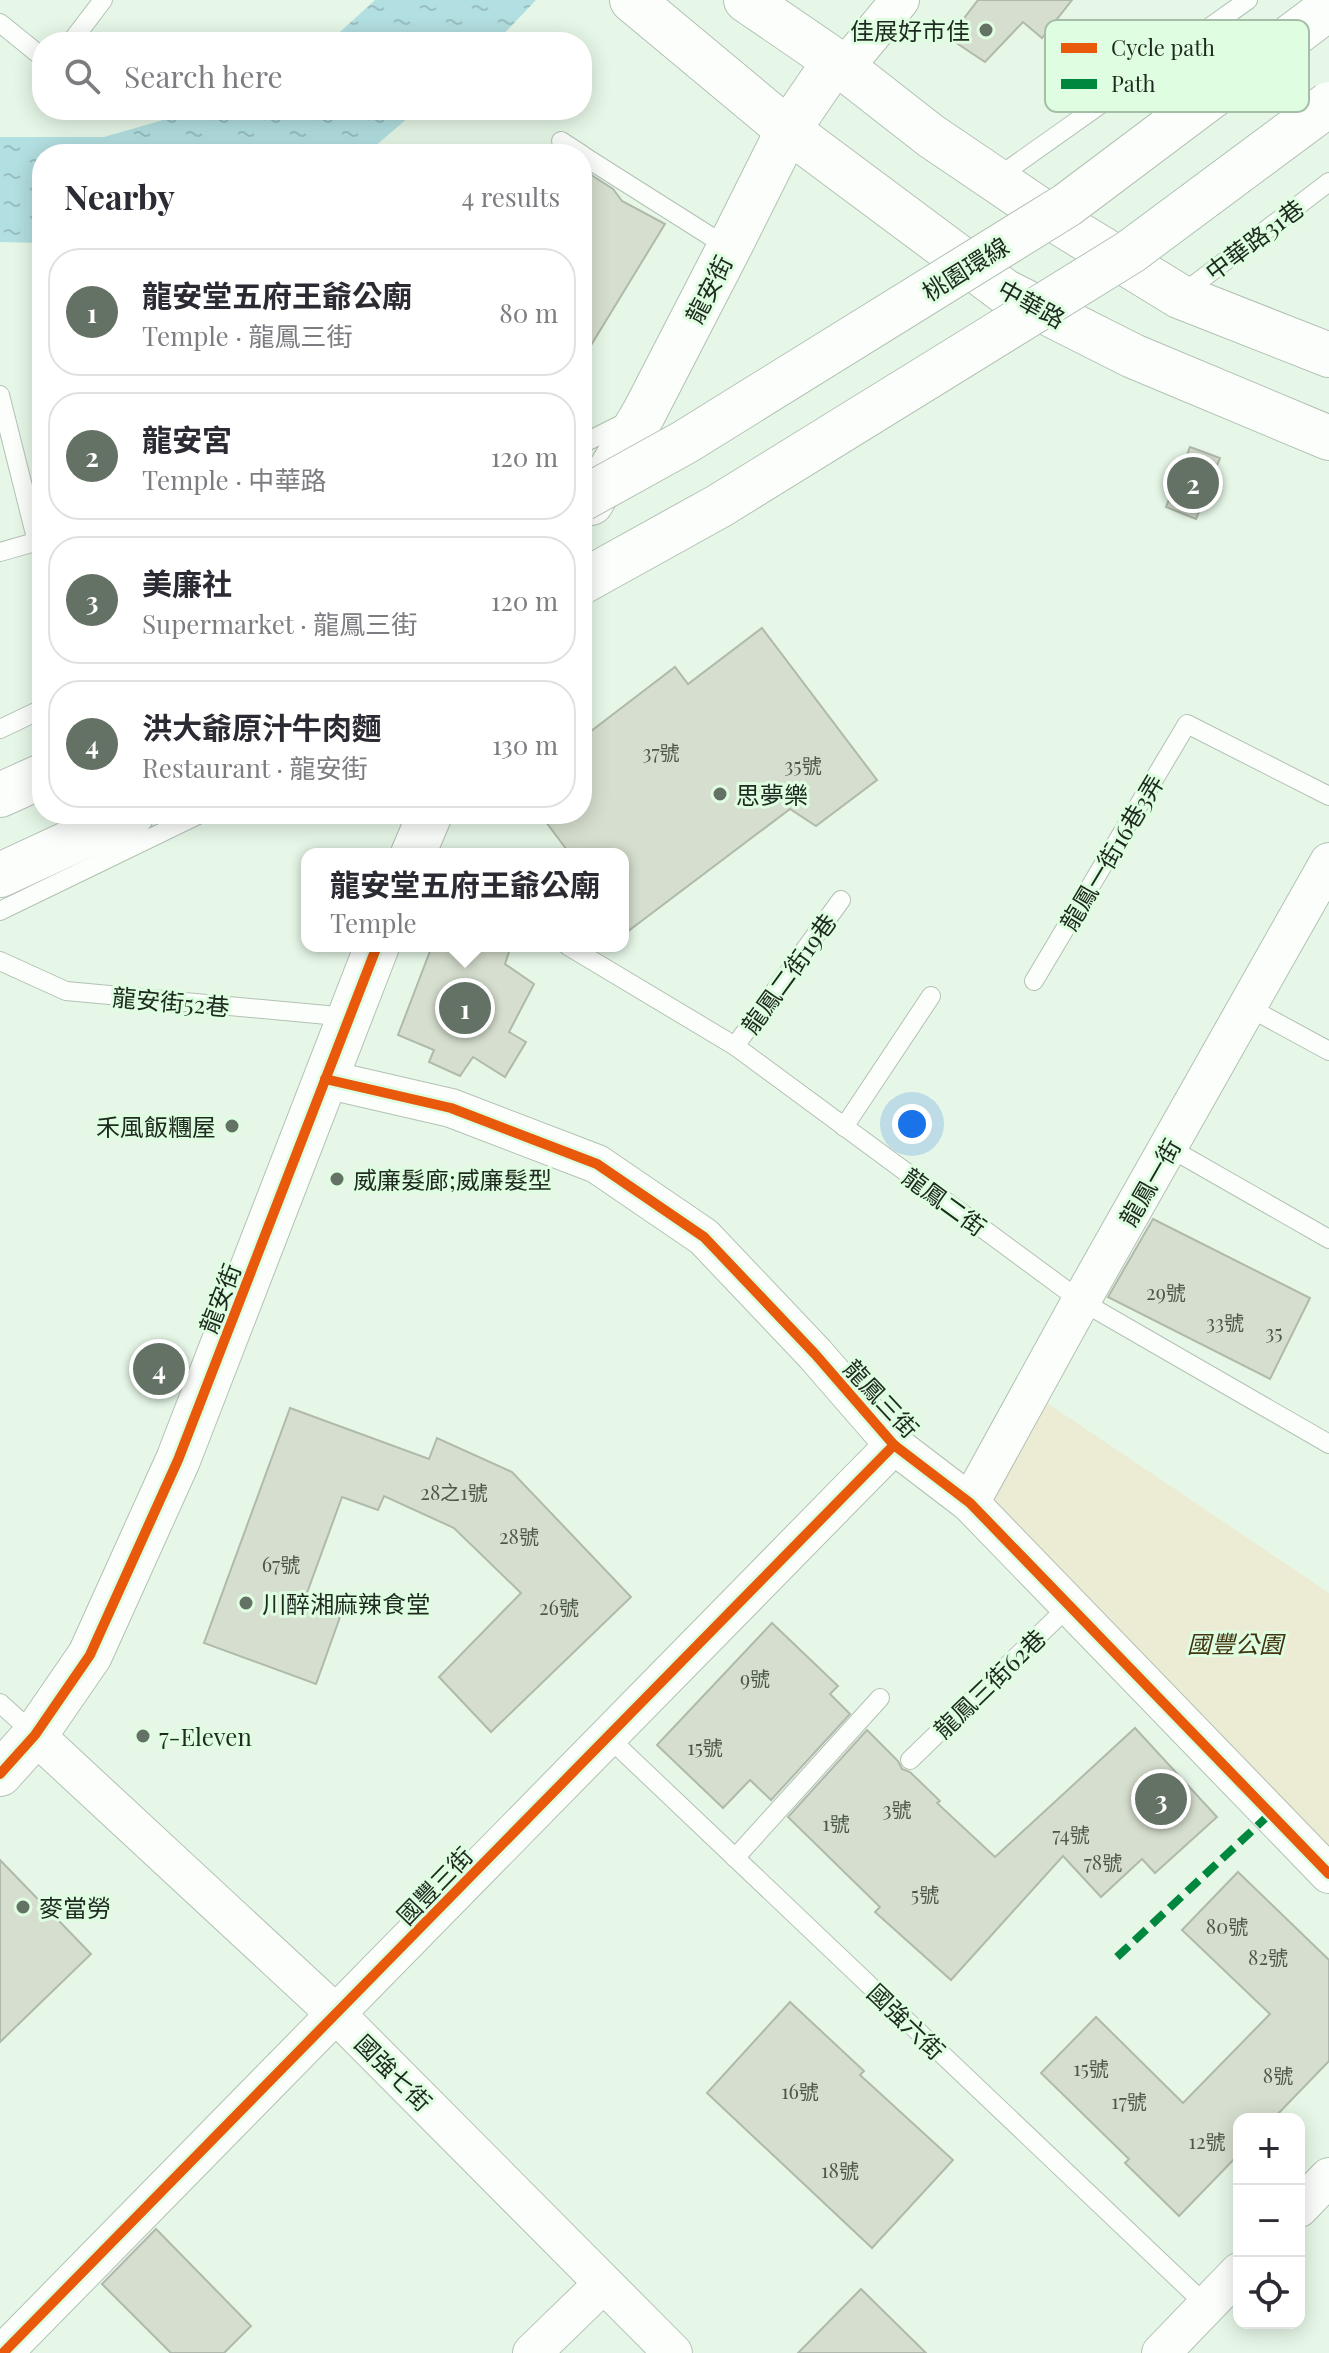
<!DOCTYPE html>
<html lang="en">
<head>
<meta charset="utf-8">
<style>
	body { margin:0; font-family:"Playfair Display","Noto Sans TC",serif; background:#f7f7f7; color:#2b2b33 }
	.controls { position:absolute; right:24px; bottom:24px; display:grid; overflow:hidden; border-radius:16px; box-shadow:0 4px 20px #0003 }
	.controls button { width:72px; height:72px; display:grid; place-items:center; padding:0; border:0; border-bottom:2px solid #e1e1e2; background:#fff; color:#2b2b33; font:40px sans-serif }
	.you { position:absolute; left:912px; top:1124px; width:28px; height:28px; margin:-20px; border:6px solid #fff; border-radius:50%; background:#1a73e8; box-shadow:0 0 0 12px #1a73e833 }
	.badge { display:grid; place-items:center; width:52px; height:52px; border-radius:50%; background:#647165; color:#fff; font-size:26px; font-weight:700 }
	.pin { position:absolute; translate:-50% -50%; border:4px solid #fff; box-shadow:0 2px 8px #0006 }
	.popup { position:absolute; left:301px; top:848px; width:328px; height:104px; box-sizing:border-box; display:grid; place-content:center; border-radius:16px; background:#fff; filter:drop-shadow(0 2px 6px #0005); font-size:26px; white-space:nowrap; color:#7c7c81 }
	.popup b { font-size:30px; color:#2b2b33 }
	.popup::after { content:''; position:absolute; left:50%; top:100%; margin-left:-16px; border:16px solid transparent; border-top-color:#fff }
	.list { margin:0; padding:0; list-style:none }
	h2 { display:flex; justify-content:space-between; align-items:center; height:104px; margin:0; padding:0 32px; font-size:34px }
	h2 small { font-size:26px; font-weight:400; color:#7c7c81 }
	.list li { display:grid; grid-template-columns:52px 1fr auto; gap:24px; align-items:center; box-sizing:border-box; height:128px; margin:0 16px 16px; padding:0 16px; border:2px solid #e1e1e2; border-radius:32px }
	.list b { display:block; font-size:30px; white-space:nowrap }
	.list p { margin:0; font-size:26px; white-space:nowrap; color:#7c7c81 }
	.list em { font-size:26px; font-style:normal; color:#7c7c81 }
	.icon { flex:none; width:44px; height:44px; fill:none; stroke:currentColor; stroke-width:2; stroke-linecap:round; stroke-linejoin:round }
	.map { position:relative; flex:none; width:1329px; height:2353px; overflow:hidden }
	.search { position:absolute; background:#fff; box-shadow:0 4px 20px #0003; left:32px; top:32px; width:560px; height:88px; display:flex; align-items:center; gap:20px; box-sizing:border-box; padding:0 28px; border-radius:32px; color:#7c7c81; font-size:30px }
	.panel { position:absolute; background:#fff; box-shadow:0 4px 20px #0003; left:32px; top:144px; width:560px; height:680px; border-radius:32px }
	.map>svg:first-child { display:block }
	.green { fill:#ecebd4 }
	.water { fill:url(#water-ripples) }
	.building { fill:#d6dfcf; stroke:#b0b9ab; stroke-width:2 }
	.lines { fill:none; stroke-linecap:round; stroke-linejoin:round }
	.lane-casing { stroke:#b3c1b4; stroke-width:20 }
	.street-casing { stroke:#b3c1b4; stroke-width:40 }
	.secondary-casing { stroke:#b3c1b4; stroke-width:46 }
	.primary-casing { stroke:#b3c1b4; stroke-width:46 }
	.highway-casing { stroke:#b3c1b4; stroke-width:46 }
	.lane { stroke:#fbfefb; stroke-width:18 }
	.street { stroke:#fbfefb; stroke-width:38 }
	.secondary { stroke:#fbfefb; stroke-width:44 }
	.primary { stroke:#fbfefb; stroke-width:44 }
	.highway { stroke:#fbfefb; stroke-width:44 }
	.highway-bridge-casing { stroke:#b3c1b4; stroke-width:46; stroke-linecap:butt }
	.highway-bridge { stroke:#fbfefb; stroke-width:44 }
	.quiet { stroke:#00873e; stroke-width:8; stroke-dasharray:16 8; stroke-linecap:butt }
	.cycleway-casing { stroke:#dffee1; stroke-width:15 }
	.cycleway { stroke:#e8590c; stroke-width:10 }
	.poi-dot { fill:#647165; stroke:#dffee1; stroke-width:3 }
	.labels { text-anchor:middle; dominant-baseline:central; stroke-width:6; stroke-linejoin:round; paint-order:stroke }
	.number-label { font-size:20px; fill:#4d584c }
	.poi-label { font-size:24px; fill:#1e291f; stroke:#dffee1; text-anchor:start }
	.street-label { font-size:24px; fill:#1e291f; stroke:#dffee1 }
	.park-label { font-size:24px; font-style:italic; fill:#433411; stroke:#dffee1 }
	.key { fill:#dffee1; stroke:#a5bea7; stroke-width:2 }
	.key-label { font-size:22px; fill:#1e291f }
</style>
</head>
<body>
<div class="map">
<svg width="1329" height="2353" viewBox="0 0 1329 2353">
	<defs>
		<pattern id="water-ripples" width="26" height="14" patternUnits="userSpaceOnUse" patternTransform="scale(2)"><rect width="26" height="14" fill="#b2dfe1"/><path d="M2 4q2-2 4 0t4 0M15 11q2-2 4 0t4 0" fill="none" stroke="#99bfc1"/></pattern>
	</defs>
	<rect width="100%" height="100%" fill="#e6f7e7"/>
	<polygon class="green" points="1031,1392 1329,1593 1329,1874 970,1503"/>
	<g class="water">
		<polygon points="375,0 536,0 496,42 329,42"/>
		<polygon points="198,110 417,110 366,154 42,154 42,243 0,242 0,137 104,137"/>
	</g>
	<g class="building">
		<polygon points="978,0 1072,0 1042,38 1023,22 985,62 949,38"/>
		<polygon points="582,169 613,189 622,201 665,224 582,360"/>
		<polygon points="1190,447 1220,458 1196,519 1166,507"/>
		<polygon points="762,628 877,780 816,826 790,809 623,935 623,854 570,854 540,814 582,814 582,738 675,667 688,684"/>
		<polygon points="432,946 511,946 505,964 534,984 509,1032 526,1042 505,1077 473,1057 460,1076 429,1062 434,1050 398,1035"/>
		<polygon points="1153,1219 1310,1298 1270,1379 1108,1297"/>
		<polygon points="290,1408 429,1459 437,1438 512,1472 631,1597 491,1732 439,1677 521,1593 454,1528 384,1496 378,1510 342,1497 303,1604 340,1617 316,1684 204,1643"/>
		<polygon points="772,1623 838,1686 830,1694 850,1714 771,1800 750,1780 723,1808 657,1745"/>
		<polygon points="1135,1728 1217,1817 1155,1873 1142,1859 1101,1897 1063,1856 951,1980 875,1912 880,1907 788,1817 867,1730 898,1761 902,1769 910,1772 940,1801 937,1803 995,1857"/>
		<polygon points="0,1860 91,1954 0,2042"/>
		<polygon points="1238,1872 1329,1960 1329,2061 1273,2119 1239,2119 1239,2154 1179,2216 1125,2163 1129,2159 1041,2073 1096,2017 1183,2103 1270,2014 1182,1930"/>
		<polygon points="790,2002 864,2071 860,2075 953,2160 872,2248 707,2093"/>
		<polygon points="156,2229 251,2326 224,2353 171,2353 102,2284"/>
		<polygon points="861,2289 926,2353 798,2353"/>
	</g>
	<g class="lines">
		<defs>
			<g id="lane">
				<polyline points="0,23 42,57"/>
				<polyline points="71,42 103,0"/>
				<polyline points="561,141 581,154"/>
				<polyline points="582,155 729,248"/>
				<polyline points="995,179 1248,0"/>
				<polyline points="1182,294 1329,182"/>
				<polyline points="0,395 37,542"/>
				<polyline points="582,444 630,420"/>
				<polyline points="0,552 42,540"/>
				<polyline points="0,729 42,709"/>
				<polyline points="0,911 200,814"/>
				<polyline points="568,946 735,1046 1081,1301 1329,1444"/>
				<polyline points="0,961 66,991 349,1017"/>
				<polyline points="1034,981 1187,724 1329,796"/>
				<polyline points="1248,1007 1329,1051"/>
				<polyline points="735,1046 841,900"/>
				<polyline points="844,1127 931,996"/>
				<polyline points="1168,1147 1329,1239"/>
				<polyline points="0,1703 35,1735"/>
				<polyline points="607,1736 1207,2306"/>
				<polyline points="910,1760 1069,1606"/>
				<polyline points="735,1858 880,1698"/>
			</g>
			<g id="street">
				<polyline points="844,68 900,0"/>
				<polyline points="325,1079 451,1108 597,1164 704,1237 815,1354 894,1445 970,1503 1329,1874"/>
				<polyline points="970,1503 1081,1301 1329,862"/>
				<polyline points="35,1735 337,2015 673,2353"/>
				<polyline points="1299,2208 1329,2177"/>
				<path d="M3 2353C301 2052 596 1747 894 1445"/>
				<polyline points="532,2353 603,2284"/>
				<polyline points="1161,2353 1239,2272"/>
			</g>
			<g id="secondary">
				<polyline points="591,503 644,413 729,248 788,130 835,61"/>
				<polyline points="413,854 430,814"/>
				<polyline points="0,1774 35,1735 90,1655 178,1460 377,946"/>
			</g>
			<g id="primary">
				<polyline points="632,0 788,130 1004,291 1133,356 1329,438"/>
				<polyline points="746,0 835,61 931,136 1055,220 1179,296 1329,355"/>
			</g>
			<g id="highway">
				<polyline points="0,795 42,776"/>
				<polyline points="0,875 132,814"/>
			</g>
		</defs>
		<use href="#lane" class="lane-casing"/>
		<use href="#street" class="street-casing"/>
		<use href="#secondary" class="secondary-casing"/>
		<use href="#primary" class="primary-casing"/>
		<use href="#highway" class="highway-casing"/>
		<use href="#lane" class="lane"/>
		<use href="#street" class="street"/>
		<use href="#secondary" class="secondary"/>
		<use href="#primary" class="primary"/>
		<use href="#highway" class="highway"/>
		<defs>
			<g id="highway-bridge">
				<polyline points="582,499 685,442 1067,205 1329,8"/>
				<polyline points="582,582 719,506 1130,252 1329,104"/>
			</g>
		</defs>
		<use href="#highway-bridge" class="highway-bridge-casing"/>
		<use href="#highway-bridge" class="highway-bridge"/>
		<polyline class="quiet" points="1117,1957 1271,1813"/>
		<defs>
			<g id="cycleway">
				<polyline points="325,1079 451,1108 597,1164 704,1237 815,1354 894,1445 970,1503 1329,1874"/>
				<polyline points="0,1774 35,1735 90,1655 178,1460 377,946"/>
				<path d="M3 2353C301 2052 596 1747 894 1445"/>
			</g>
		</defs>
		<use href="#cycleway" class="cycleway-casing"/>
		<use href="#cycleway" class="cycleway"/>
	</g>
	<g class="poi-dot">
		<circle cx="986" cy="30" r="8"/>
		<circle cx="720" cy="794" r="8"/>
		<circle cx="232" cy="1126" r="8"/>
		<circle cx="337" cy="1179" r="8"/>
		<circle cx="246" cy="1603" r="8"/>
		<circle cx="143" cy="1736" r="8"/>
		<circle cx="23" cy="1907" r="8"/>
	</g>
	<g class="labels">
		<g class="number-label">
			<text x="661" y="751">37號</text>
			<text x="803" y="764">35號</text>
			<text x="1166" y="1291">29號</text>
			<text x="1225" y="1321">33號</text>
			<text x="1274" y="1331">35</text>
			<text x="454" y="1491">28之1號</text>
			<text x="519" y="1535">28號</text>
			<text x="281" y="1563">67號</text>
			<text x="559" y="1606">26號</text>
			<text x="755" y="1677">9號</text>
			<text x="705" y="1746">15號</text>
			<text x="897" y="1808">3號</text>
			<text x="836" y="1822">1號</text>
			<text x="1071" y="1833">74號</text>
			<text x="1103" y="1861">78號</text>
			<text x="925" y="1893">5號</text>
			<text x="1227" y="1925">80號</text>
			<text x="1268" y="1956">82號</text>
			<text x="1091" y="2067">15號</text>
			<text x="1278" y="2074">8號</text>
			<text x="800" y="2090">16號</text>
			<text x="1129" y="2100">17號</text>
			<text x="1207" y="2140">12號</text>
			<text x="840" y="2169">18號</text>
		</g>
		<g class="poi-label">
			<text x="970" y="30" text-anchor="end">佳展好市佳</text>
			<text x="736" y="794">思夢樂</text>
			<text x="216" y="1126" text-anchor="end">禾風飯糰屋</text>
			<text x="353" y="1179">威廉髮廊;威廉髮型</text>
			<text x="262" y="1603">川醉湘麻辣食堂</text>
			<text x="159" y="1736">7-Eleven</text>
			<text x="39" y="1907">麥當勞</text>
		</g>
		<g class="street-label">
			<text transform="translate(1254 239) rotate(-37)">中華路31巷</text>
			<text transform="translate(965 268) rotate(-32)">桃園環線</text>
			<text transform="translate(708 289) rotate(-63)">龍安街</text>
			<text transform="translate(1032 303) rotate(29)">中華路</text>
			<text transform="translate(1111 852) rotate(-59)">龍鳳一街16巷3弄</text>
			<text transform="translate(788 973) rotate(-54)">龍鳳二街19巷</text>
			<text transform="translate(171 1001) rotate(5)">龍安街52巷</text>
			<text transform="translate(1149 1182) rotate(-60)">龍鳳一街</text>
			<text transform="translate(945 1201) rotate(36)">龍鳳二街</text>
			<text transform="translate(219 1298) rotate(-69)">龍安街</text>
			<text transform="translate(882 1398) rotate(47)">龍鳳三街</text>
			<text transform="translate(989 1683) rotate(-44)">龍鳳三街62巷</text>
			<text transform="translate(434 1885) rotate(-46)">國豐三街</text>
			<text transform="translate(907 2021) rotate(44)">國強六街</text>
			<text transform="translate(394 2072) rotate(45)">國強七街</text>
		</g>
		<g class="park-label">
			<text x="1235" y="1643">國豐公園</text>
		</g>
	</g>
	<rect x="1045" y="20" width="264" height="92" rx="12" class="key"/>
	<rect x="1061" y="43" width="36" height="10" fill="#e8590c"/>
	<rect x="1061" y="79" width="36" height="10" fill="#00873e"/>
	<g class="key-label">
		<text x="1111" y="56">Cycle path</text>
		<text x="1111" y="92">Path</text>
	</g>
</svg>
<div class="controls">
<button>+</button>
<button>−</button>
<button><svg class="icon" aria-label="locate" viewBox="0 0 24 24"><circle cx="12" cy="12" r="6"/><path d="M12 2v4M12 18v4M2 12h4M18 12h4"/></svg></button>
</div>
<div class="you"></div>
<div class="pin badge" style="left:465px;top:1008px">1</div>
<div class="popup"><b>龍安堂五府王爺公廟</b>Temple</div>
<div class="pin badge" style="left:1193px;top:483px">2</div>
<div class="pin badge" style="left:1161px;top:1799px">3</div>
<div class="pin badge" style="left:159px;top:1369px">4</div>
<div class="search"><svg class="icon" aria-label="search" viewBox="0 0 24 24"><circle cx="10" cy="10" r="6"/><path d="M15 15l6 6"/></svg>Search here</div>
<section class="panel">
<h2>Nearby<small>4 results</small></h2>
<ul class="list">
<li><span class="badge">1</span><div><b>龍安堂五府王爺公廟</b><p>Temple · 龍鳳三街</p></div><em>80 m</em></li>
<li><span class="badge">2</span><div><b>龍安宮</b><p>Temple · 中華路</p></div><em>120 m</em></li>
<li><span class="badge">3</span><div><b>美廉社</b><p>Supermarket · 龍鳳三街</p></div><em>120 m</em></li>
<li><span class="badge">4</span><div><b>洪大爺原汁牛肉麵</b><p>Restaurant · 龍安街</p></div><em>130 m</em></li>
</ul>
</section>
</div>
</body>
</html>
